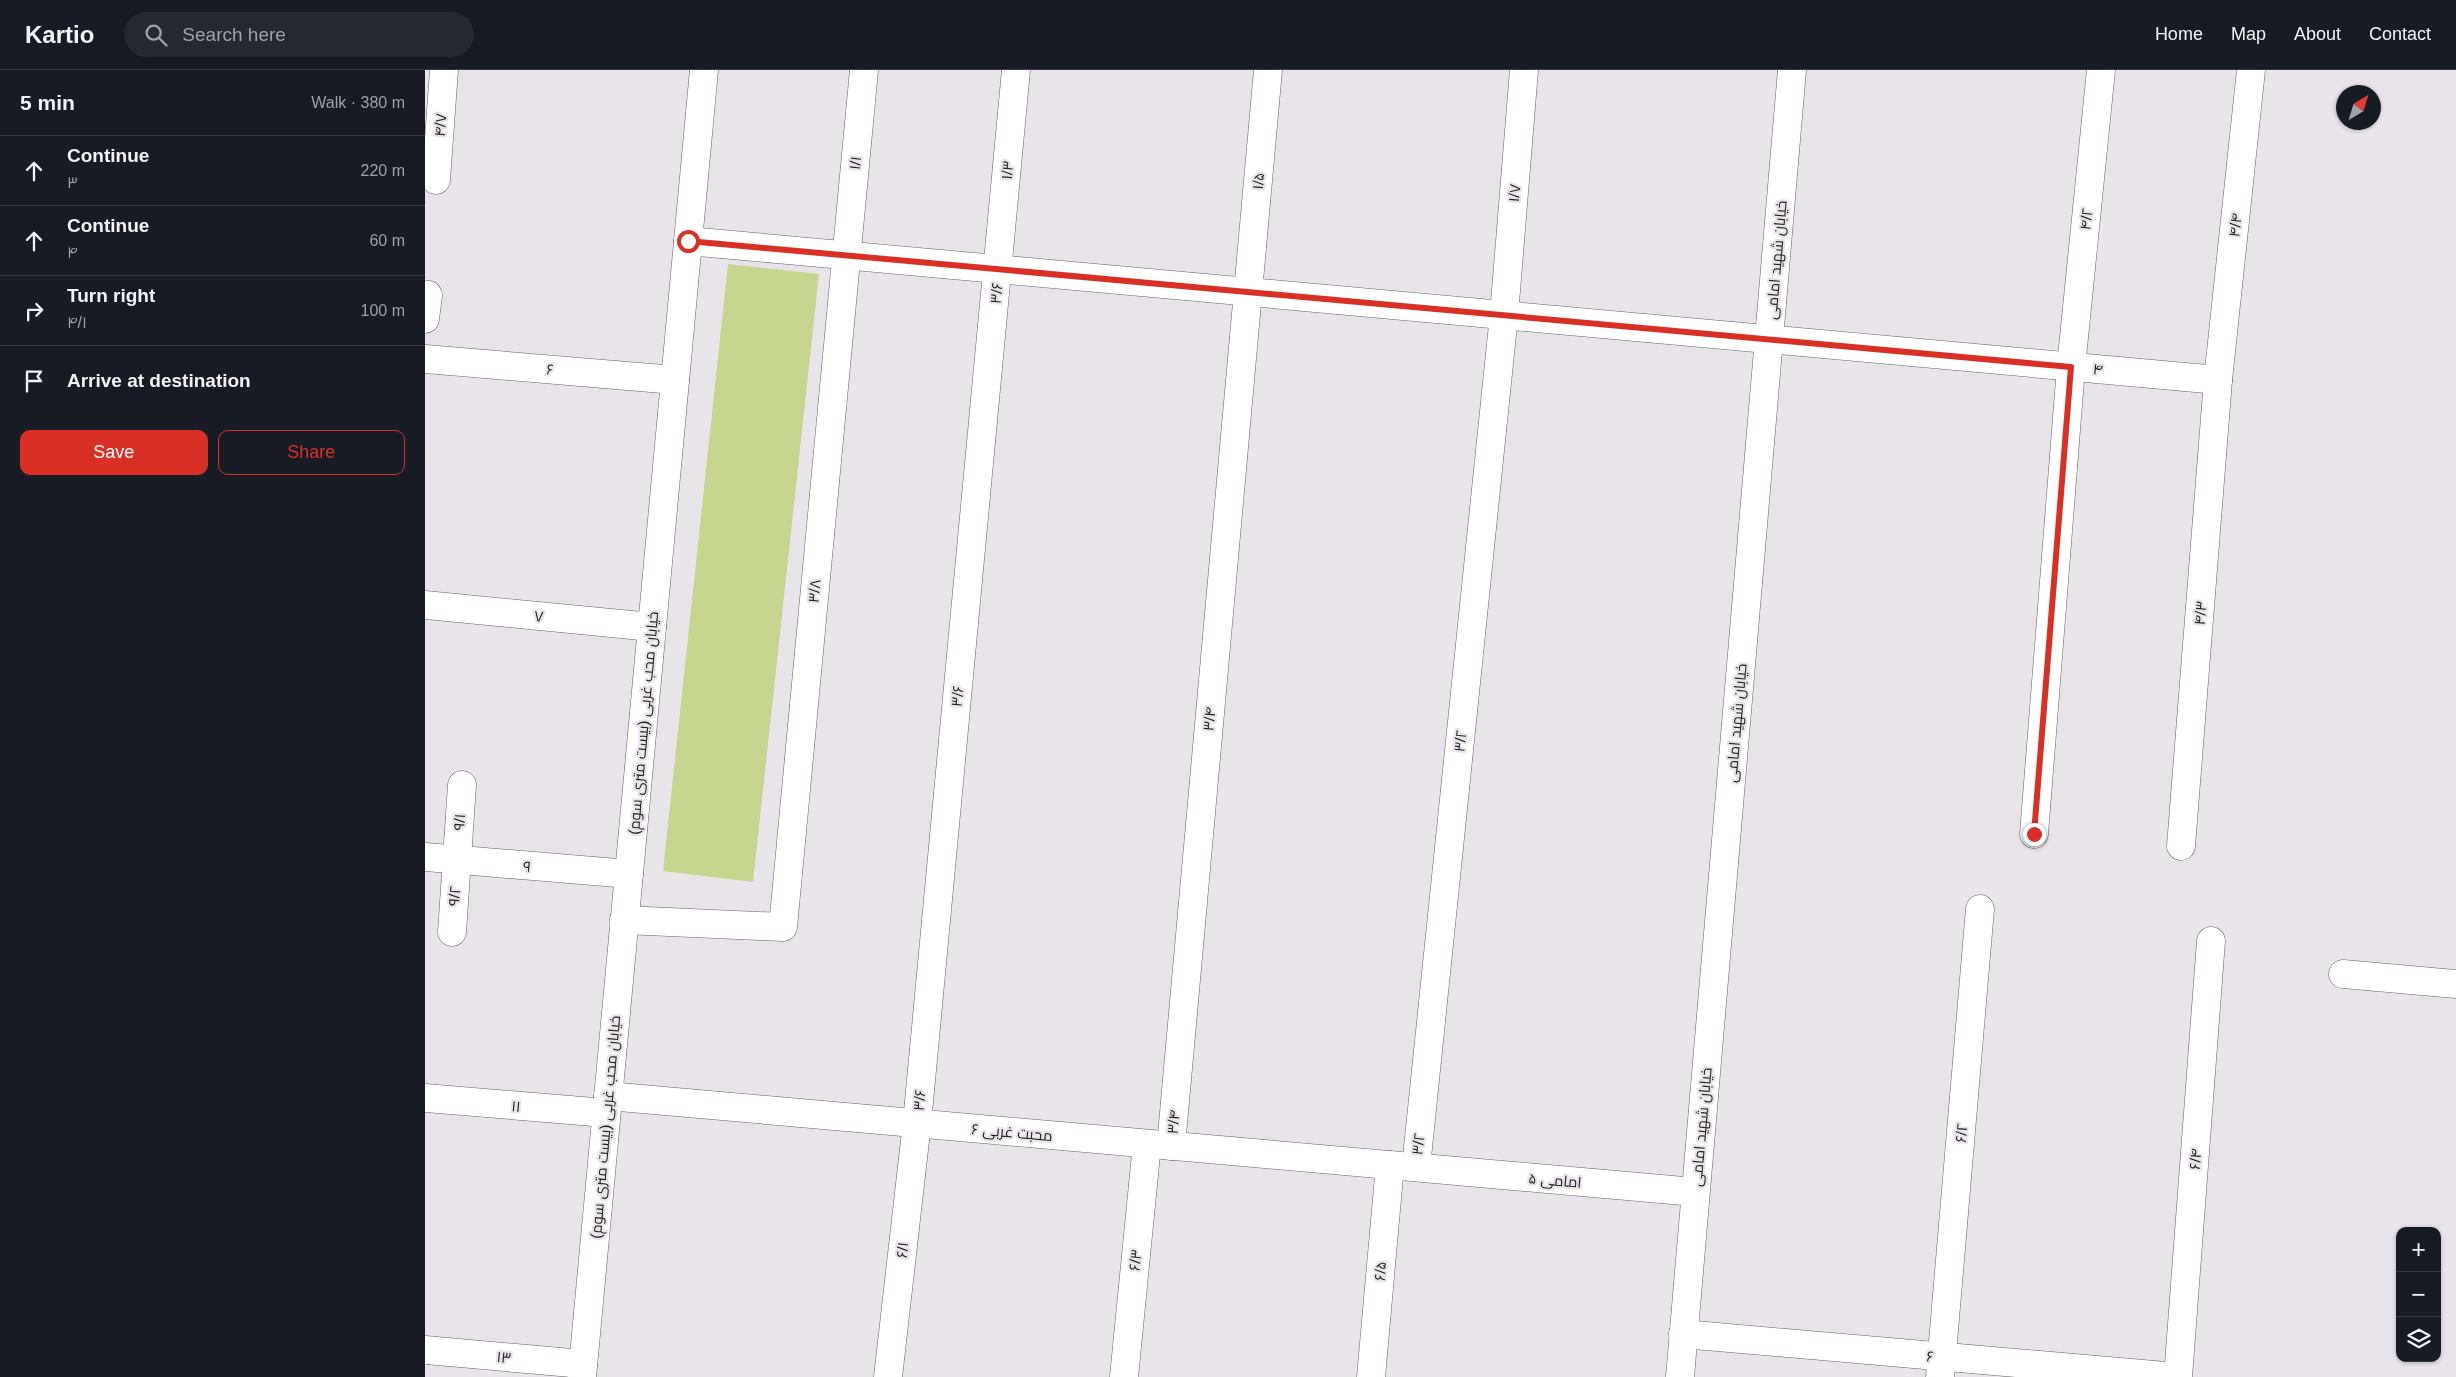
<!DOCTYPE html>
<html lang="en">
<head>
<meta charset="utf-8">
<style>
	body { margin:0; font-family:Helvetica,Cairo,sans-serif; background:#242831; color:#f1f3f6 }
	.controls { position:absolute; right:15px; bottom:15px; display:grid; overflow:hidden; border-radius:10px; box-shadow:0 1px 4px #0004 }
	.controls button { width:45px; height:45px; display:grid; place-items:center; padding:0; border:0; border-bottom:1px solid #363941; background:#171b24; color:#f1f3f6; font:25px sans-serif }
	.compass { position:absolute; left:1911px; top:15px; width:45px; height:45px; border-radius:50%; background:#171b24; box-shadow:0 1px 4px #0004; rotate:38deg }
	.stop { position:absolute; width:15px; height:15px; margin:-11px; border:4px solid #d93025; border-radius:50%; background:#fff }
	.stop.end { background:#d93025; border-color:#fff; box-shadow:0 1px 5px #0008 }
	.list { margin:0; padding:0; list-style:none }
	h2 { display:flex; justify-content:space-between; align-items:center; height:65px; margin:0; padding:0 20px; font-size:21px }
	h2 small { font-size:16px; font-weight:400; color:#9ea1a6 }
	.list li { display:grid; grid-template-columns:32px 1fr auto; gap:15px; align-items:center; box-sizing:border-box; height:70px; padding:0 20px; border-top:1px solid #363941 }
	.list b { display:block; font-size:19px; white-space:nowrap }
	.list p { margin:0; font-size:16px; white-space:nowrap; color:#9ea1a6 }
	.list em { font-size:16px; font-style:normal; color:#9ea1a6 }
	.actions { display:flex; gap:10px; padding:15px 20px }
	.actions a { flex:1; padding:11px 0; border:1px solid #d93025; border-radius:10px; text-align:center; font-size:18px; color:#d93025 }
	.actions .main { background:#d93025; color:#fff }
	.icon { flex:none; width:28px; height:28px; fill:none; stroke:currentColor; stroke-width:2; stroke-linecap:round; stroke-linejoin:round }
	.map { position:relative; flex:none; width:2031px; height:1307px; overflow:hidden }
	header { display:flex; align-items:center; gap:30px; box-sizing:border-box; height:70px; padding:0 25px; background:#171b24; border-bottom:1px solid #363941 }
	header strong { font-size:24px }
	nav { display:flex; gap:28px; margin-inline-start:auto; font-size:18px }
	.search { width:350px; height:45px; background:#242831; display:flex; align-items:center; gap:12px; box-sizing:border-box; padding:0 18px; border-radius:28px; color:#9ea1a6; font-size:19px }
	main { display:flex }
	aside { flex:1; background:#171b24 }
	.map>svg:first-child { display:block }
	.green { fill:#c6d68e }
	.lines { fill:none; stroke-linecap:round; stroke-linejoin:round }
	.street-casing { stroke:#635f64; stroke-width:29 }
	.secondary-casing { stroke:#635f64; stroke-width:29 }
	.street { stroke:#fff; stroke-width:28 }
	.secondary { stroke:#fff; stroke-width:28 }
	.route { stroke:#d93025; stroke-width:6 }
	.labels { text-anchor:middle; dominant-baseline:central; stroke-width:4.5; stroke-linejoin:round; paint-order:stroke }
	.street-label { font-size:15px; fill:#242224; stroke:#e9e4e9 }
</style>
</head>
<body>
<header>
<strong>Kartio</strong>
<div class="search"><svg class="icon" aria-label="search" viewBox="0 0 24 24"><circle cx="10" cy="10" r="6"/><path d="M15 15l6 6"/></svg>Search here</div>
<nav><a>Home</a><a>Map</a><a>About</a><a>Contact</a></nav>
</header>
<main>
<aside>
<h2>5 min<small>Walk · 380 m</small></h2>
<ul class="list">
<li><svg class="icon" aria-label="ahead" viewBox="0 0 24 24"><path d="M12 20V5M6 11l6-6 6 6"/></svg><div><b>Continue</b><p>۳</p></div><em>220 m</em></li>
<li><svg class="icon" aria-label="ahead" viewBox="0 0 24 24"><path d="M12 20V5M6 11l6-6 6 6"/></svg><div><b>Continue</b><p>۴</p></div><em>60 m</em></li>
<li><svg class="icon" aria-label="right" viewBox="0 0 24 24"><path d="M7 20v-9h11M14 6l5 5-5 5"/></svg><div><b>Turn right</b><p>۴/۱</p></div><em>100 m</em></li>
<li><svg class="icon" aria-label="arrive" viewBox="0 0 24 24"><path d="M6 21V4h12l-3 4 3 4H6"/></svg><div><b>Arrive at destination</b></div></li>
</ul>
<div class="actions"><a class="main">Save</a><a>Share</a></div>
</aside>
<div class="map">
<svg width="2031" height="1307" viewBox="0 0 2031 1307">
	<rect width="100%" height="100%" fill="#e9e4e9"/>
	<polygon class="green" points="303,194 394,204 328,812 238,801"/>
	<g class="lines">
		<defs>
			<g id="street">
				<polyline points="11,110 19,0"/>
				<polyline points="263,171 1793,310"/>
				<polyline points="0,249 3,225"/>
				<polyline points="0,289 250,310"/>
				<polyline points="0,535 227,557"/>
				<polyline points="1609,764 1646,297 1676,0"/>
				<polyline points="1756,776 1793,310 1826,0"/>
				<polyline points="0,787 204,804"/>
				<polyline points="199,850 358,857 439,0"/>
				<polyline points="27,862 37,715"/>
				<polyline points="1918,904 2031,914"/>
				<polyline points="183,1026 1270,1122"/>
				<polyline points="0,1028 181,1043"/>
				<polyline points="746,1076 843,0"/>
				<polyline points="991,1097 1079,245 1099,0"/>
				<polyline points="1258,1264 1752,1307"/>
				<polyline points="0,1280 158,1294"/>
				<polyline points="463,1307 492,1053 591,0"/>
				<polyline points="699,1307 722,1074"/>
				<polyline points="946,1307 965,1095"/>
				<polyline points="1515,1307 1555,839"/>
				<polyline points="1753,1307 1786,871"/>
			</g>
			<g id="secondary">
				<polyline points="157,1307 279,0"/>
				<polyline points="1255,1307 1367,0"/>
			</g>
		</defs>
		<use href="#street" class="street-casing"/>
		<use href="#secondary" class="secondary-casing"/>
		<use href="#street" class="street"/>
		<use href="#secondary" class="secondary"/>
	</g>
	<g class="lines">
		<polyline class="route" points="263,171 1646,297 1609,764"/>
	</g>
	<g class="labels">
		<g class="street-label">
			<text transform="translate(15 55) rotate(-86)">۴/۷</text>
			<text transform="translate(430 93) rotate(-84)">۱/۱</text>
			<text transform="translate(582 100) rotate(-85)">۱/۳</text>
			<text transform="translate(833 111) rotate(-85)">۱/۵</text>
			<text transform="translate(1089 123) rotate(-85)">۱/۷</text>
			<text transform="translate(1661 149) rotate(-84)">۴/۲</text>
			<text transform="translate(1810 155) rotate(-84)">۴/۴</text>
			<text transform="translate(1351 190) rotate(-85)">خیابان شهید امامی</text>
			<text transform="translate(571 223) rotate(-85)">۳/۶</text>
			<text transform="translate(125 299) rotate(5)">۶</text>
			<text transform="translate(1673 299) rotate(5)">۴</text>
			<text transform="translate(389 521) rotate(-85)">۳/۸</text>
			<text transform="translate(1775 543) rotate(-85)">۴/۳</text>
			<text transform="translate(114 546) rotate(5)">۷</text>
			<text transform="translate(532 626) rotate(-85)">۳/۶</text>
			<text transform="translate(784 649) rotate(-85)">۳/۴</text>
			<text transform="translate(218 653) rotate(-85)">خیابان محب غربی (بیست متری سوم)</text>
			<text transform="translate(1311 653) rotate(-85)">خیابان شهید امامی</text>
			<text transform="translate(1035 671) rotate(-84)">۳/۲</text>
			<text transform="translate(34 752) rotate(-86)">۹/۱</text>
			<text transform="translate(102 796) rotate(5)">۹</text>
			<text transform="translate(29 826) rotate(-86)">۹/۲</text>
			<text transform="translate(494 1030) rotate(-85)">۳/۶</text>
			<text transform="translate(91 1036) rotate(5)">۱۱</text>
			<text transform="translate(748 1052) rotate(-85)">۳/۴</text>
			<text transform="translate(180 1057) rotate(-85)">خیابان محب غربی (بیست متری سوم)</text>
			<text transform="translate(1276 1057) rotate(-85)">خیابان شهید امامی</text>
			<text transform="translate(587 1062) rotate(5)">محبت غربی ۶</text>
			<text transform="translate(1536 1063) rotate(-85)">۶/۲</text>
			<text transform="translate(993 1074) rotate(-84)">۳/۲</text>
			<text transform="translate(1770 1089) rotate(-86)">۶/۴</text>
			<text transform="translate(1130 1110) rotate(5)">امامی ۵</text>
			<text transform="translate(477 1180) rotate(-84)">۶/۱</text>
			<text transform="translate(710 1190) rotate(-84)">۶/۳</text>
			<text transform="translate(955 1201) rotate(-85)">۶/۵</text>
			<text transform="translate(1505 1286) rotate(5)">۶</text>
			<text transform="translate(79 1287) rotate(5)">۱۳</text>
		</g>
	</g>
</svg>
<div class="controls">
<button>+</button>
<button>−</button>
<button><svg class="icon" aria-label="layers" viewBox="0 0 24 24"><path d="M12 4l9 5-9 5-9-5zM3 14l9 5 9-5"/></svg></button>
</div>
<svg class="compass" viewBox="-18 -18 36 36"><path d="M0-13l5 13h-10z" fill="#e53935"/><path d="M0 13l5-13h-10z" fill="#9ea1a6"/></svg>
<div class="stop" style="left:263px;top:171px"></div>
<div class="stop end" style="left:1609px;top:764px"></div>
</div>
</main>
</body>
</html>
